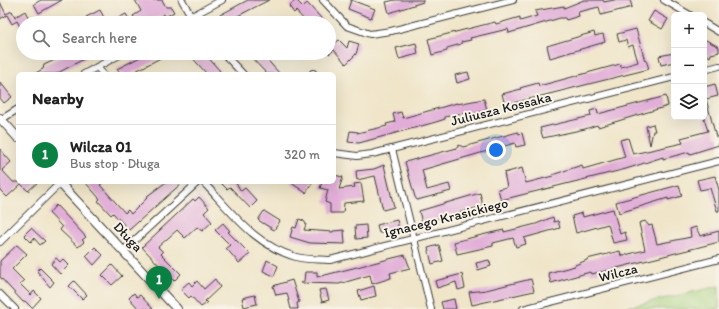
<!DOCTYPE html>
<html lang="en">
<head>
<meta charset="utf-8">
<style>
	body { margin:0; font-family:Itim,sans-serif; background:#f2f2f2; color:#222 }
	.controls { position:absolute; right:12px; top:12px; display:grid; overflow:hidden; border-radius:6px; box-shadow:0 4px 16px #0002 }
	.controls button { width:36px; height:36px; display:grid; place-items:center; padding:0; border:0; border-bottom:1px solid #e0e0e0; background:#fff; color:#222; font:20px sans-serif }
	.you { position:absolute; left:496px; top:150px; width:14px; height:14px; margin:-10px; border:3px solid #fff; border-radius:50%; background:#1a73e8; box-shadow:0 0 0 6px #1a73e833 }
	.badge { display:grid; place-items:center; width:26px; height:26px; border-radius:50%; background:#0b8043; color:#fff; font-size:13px; font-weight:700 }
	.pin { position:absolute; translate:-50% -33px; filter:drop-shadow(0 1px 2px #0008) }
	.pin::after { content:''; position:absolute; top:21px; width:14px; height:12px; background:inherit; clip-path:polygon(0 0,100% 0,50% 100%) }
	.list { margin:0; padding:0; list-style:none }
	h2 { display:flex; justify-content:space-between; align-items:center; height:52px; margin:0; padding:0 16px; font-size:17px }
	h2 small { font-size:13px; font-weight:400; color:#767676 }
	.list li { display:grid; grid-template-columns:26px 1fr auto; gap:12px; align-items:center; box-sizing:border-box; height:60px; padding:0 16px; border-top:1px solid #e0e0e0 }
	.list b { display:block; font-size:15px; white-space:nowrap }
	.list p { margin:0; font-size:13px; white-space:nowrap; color:#767676 }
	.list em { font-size:13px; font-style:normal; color:#767676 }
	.icon { flex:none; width:22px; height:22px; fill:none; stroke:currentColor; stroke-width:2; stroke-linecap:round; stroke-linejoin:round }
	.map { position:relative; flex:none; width:719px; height:309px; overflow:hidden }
	.search { position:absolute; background:#fff; box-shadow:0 4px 16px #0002; left:16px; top:16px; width:320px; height:44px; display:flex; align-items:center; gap:10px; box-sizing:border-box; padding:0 14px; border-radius:22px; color:#767676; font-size:15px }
	.panel { position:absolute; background:#fff; box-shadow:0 4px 16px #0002; left:16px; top:72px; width:320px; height:112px; border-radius:6px }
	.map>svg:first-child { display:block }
	.green { fill:#a5d07c; stroke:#60764c }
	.building { fill:#e1add8 }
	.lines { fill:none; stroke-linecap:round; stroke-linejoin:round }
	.minor-casing { stroke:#3c3a36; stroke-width:8 }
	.tertiary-casing { stroke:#3c3a36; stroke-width:10 }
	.minor { stroke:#fff; stroke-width:6 }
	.tertiary { stroke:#fff; stroke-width:8 }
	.labels { text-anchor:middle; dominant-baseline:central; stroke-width:4; stroke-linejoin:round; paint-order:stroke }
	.street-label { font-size:14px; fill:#1c1c1c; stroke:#f7f3e8 }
</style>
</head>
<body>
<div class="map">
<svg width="719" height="309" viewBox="0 0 719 309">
	<rect width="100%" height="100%" fill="#f7f3e8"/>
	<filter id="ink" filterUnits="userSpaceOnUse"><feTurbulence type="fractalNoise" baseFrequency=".025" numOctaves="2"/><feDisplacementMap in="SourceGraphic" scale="8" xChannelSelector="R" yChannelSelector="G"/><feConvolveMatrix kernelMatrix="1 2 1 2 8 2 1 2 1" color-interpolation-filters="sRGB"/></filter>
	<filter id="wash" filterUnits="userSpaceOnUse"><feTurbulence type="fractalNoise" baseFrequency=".012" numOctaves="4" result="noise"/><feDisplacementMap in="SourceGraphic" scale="16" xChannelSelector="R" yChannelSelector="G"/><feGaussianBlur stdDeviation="0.9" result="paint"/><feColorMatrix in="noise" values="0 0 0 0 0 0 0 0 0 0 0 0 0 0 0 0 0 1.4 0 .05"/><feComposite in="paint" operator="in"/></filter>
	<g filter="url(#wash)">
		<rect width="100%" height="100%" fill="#f0e5c9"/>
		<polygon class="green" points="719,286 719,309 619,309"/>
		<g id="blocks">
			<g class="building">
				<polygon points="41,0 62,0 39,13 34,4"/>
				<polygon points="135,0 162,0 166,7 171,7 174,12 165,17 164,14 147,23 137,23 133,16 141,11"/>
				<polygon points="248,0 269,0 224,23 205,23"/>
				<polygon points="296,0 303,7 307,3 323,20 319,23 307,23 296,11 294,13 289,6"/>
				<polygon points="351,0 375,9 371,18 348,9"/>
				<polygon points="395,0 423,0 423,2 389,13 386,2"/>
				<polygon points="584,0 603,0 604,2 614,0 630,0 632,7 601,15 599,7 578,12 579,16 566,20 565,18 560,18 509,33 508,29 470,38 471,40 461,42 461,44 447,48 447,51 432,55 428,39 495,22 496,24 520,17 520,21 537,16 535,11 564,6 564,8"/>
				<polygon points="0,2 6,14 12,11 15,17 25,11 31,23 23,23 23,32 17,21 12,24 7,15 0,19"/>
				<polygon points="100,10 107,23 89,23 86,17"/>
				<polygon points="654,11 668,19 662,29 648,21"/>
				<polygon points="126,14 131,23 109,23"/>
				<polygon points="636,29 645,61 646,60 649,69 505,105 502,94 521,89 520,88 538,83 539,86 620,64 621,67 638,62 633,45 628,47 626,40 619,42 617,34"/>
				<polygon points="594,32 595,36 603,34 605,42 550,58 547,46"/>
				<polygon points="329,36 335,43 339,40 347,48 349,41 359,44 356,54 346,64 334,50 329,54"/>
				<polygon points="704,39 719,47 719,52 711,54 710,57 704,53"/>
				<polygon points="416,43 418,54 399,59 396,48"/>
				<polygon points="59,53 95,53 56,74 34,74 43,69 44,65 61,57"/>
				<polygon points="148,53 170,53 130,74 120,74 117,69"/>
				<polygon points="188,53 204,53 220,71 217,74 207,74"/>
				<polygon points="247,53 261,53 280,74 267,74"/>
				<polygon points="674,53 674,62 661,65 659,56"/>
				<polygon points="468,72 470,79 457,83 455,75"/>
				<polygon points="0,82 12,97 4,103 0,98"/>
				<polygon points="715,84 718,96 706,99 716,137 719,136 719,145 690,154 689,152 663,159 663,157 626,169 501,200 498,189 507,187 504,173 522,168 526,183 553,176 552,175 582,165 583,169 625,157 620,140 628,138 633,154 683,143 681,138 708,131 704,119 704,87"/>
				<polygon points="666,96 668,106 598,127 597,125 585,129 543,138 540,128 591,116 590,111 597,109 598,114"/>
				<polygon points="484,99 487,110 469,115 469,113 456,114 445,117 445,119 436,122 359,143 348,142 350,131 358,132 357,133 387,126 386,124 395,122 393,114 401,112 403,118 457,103 457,104"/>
				<polygon points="653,124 655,131 653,131 650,145 646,126"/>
				<polygon points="518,132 519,134 522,133 525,145 516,147 515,143 422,170 427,190 449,184 451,191 417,200 415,197 405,162 457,148 459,145 463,147"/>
				<polygon points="0,149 11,162 2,170 13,182 38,182 28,191 21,184 7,197 0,190"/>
				<polygon points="384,165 394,207 383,210 375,176 357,180 356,171 374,169"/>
				<polygon points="334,175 343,177 339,189 355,187 354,184 361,183 364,201 344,203 343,213 330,213 330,204 325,202 328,190 320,188 322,182 334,182"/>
				<polygon points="715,176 719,190 719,211 717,211 710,188 700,190 697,180"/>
				<polygon points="85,182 104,182 100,185 125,213 128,210 131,214 147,198 146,197 166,182 183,182 129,230 113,213 111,215 98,201 100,199"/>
				<polygon points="220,182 235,182 241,191 245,188 257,201 250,208 230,187 227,189"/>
				<polygon points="290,182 313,182 306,193"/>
				<polygon points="679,185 682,196 668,200 668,198 619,213 616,202"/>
				<polygon points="480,193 483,206 422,223 419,211"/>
				<polygon points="199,197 209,208 204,213 212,222 202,231 197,227 185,238 177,230 158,247 163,252 161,254 181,274 174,281 142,247 193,199 195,201"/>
				<polygon points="56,205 86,237 82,240 84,242 78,247 60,230 62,227 49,213"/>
				<polygon points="613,209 620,234 625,232 627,240 613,243 608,224 576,233 572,216 582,213 583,217"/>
				<polygon points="264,211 280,221 274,230 258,220"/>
				<polygon points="553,217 554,222 558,221 560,228 524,238 526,244 516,247 513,238 493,243 493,246 457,254 454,242 490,233 504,230 504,232 536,224"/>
				<polygon points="299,219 304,221 306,224 304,230 333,232 333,231 344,230 345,244 310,243 290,237 293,227 296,228"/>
				<polygon points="397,220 399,230 379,233 377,225"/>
				<polygon points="645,221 649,226 652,225 657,244 691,237 690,229 696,227 700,236 719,231 719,242 605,271 591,274 590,272 551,283 548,273 575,266 575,265 587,260 587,259 620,251 621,256 645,250 639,223"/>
				<polygon points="223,223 230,231 228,232 250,254 239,263 226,248 230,245 215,230"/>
				<polygon points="366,225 367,238 356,239 355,226"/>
				<polygon points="31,228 45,241 40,245 34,238 31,242 24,235"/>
				<polygon points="17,245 27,254 12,269 24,281 20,284 31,295 34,291 41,298 32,308 25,301 23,302 0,277 0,261"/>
				<polygon points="439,245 443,261 432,264 428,248"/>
				<polygon points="95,247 103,255 94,265 86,256"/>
				<polygon points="405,255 410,268 390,273 391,278 372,284 370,275 339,284 301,283 304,281 305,272 317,272 317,277"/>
				<polygon points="56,258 60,262 63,259 69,265 60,274 51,264"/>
				<polygon points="267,260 278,266 274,276 263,271"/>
				<polygon points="489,260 491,266 478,270 476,263"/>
				<polygon points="112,265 122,276 112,285 102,275"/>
				<polygon points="40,268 54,282 50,287 37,271"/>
				<polygon points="462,274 465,288 458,290 456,282 437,288 435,281"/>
				<polygon points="215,279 220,287 205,301 207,303 201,307 191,296 189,298 182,291 182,288 189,282 192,286 197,281 204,289"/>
				<polygon points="531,279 534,291 472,305 469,292 486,290"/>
				<polygon points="292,280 299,302 297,303 298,309 291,309 287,293 276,295 273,286"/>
				<polygon points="74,281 87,295 82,299 69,286"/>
				<polygon points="374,286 376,296 361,300 358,291"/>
				<polygon points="326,289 329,300 322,302 319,290"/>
				<polygon points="134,293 137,297 140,295 153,309 139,309 129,298"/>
				<polygon points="255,295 257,304 244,307 242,298"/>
				<polygon points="454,299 456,309 443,309 441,302"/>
			</g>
		</g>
	</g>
	<g filter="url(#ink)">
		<use href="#blocks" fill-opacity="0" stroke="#3c3a36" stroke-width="1"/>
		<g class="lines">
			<defs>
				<g id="minor">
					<polyline points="182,0 195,23"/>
					<polyline points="323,0 347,26 370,34 391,31 513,0"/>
					<polyline points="664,0 690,15"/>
					<polyline points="179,23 222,0"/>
					<polyline points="704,23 719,32"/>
					<polyline points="223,53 243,74"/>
					<polyline points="97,67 103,74"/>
					<polyline points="704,70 719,66"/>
					<polyline points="84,74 123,53"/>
					<polyline points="313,74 313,73"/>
					<polyline points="2,119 18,109"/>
					<polyline points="392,149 431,309"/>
					<polyline points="334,153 357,156 372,154 674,77"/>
					<path d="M203 182C232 212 254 245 296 257 307 260 319 259 330 260L719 161"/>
					<polyline points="0,242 60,183"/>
					<polyline points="123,251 198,182"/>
					<polyline points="0,294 15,309"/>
					<polyline points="523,309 719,259"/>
				</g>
				<g id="tertiary">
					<polyline points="0,118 18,138"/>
					<polyline points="59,182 177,309"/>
				</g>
			</defs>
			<use href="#minor" class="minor-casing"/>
			<use href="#tertiary" class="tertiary-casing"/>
			<use href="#minor" class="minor"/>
			<use href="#tertiary" class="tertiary"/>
		</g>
	</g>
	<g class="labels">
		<g class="street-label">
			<text transform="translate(501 109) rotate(-14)">Juliusza Kossaka</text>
			<text transform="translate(446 218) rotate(-14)">Ignacego Krasickiego</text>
			<text transform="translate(128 237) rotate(47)">Długa</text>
			<text transform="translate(618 273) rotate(-14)">Wilcza</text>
		</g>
	</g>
</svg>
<div class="controls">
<button>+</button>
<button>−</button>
<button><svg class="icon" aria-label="layers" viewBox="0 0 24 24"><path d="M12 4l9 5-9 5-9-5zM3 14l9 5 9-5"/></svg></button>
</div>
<div class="you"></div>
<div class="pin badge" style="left:159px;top:299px">1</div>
<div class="search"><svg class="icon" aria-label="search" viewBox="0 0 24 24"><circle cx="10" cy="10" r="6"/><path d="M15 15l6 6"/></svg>Search here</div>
<section class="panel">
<h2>Nearby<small></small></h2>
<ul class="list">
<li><span class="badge">1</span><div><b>Wilcza 01</b><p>Bus stop · Długa</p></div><em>320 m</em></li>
</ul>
</section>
</div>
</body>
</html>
